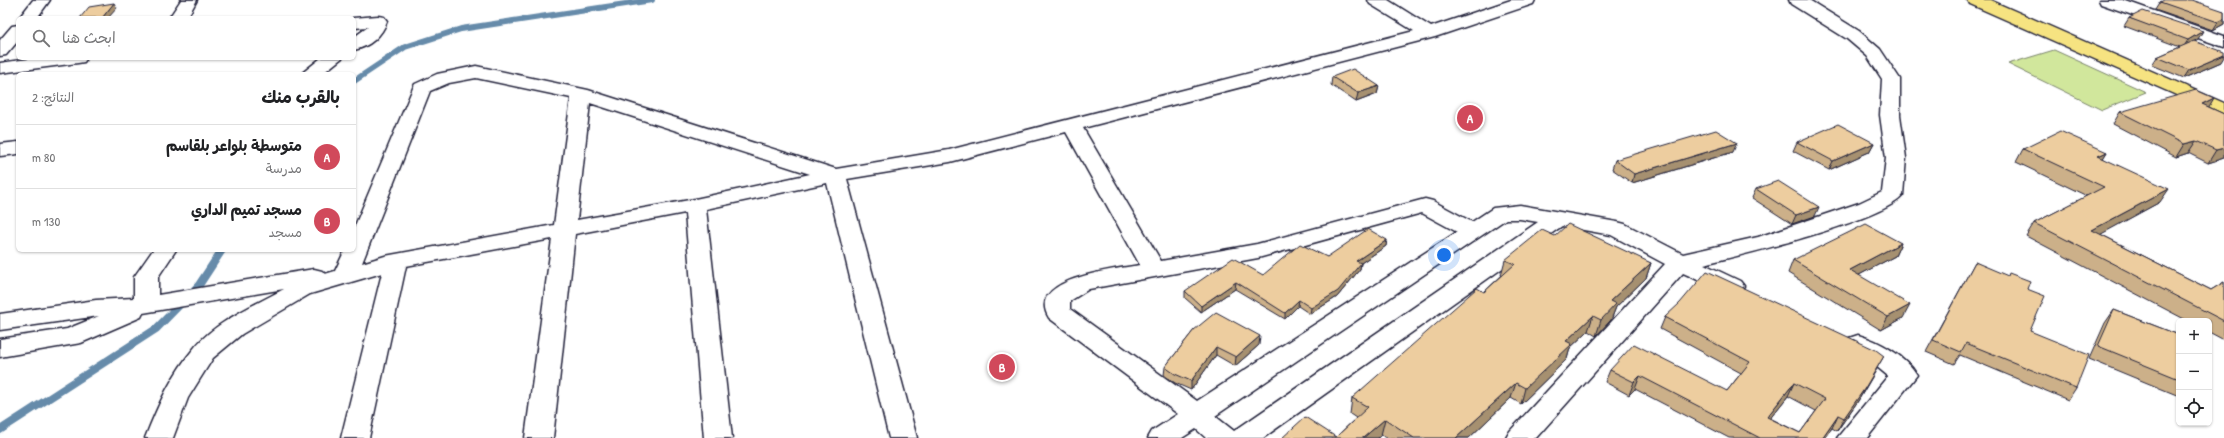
<!DOCTYPE html>
<html lang="ar">
<head>
<meta charset="utf-8">
<style>
	body { margin:0; font-family:"Patrick Hand","Playpen Sans Arabic",sans-serif; background:#f2f2f2; color:#202124; direction:rtl }
	.controls { position:absolute; right:12px; bottom:12px; display:grid; overflow:hidden; border-radius:6px; box-shadow:0 1px 3px #0004 }
	.controls button { width:36px; height:36px; display:grid; place-items:center; padding:0; border:0; border-bottom:1px solid #e0e0e0; background:#fff; color:#202124; font:20px sans-serif }
	.you { position:absolute; left:1444px; top:255px; width:14px; height:14px; margin:-10px; border:3px solid #fff; border-radius:50%; background:#1a73e8; box-shadow:0 0 0 6px #1a73e833 }
	.badge { display:grid; place-items:center; width:26px; height:26px; border-radius:50%; background:#d1495b; color:#fff; font-size:13px; font-weight:700 }
	.pin { position:absolute; translate:-50% -50%; border:2px solid #fff; box-shadow:0 1px 4px #0006 }
	.list { margin:0; padding:0; list-style:none }
	h2 { display:flex; justify-content:space-between; align-items:center; height:52px; margin:0; padding:0 16px; font-size:17px }
	h2 small { font-size:13px; font-weight:400; color:#757577 }
	.list li { display:grid; grid-template-columns:26px 1fr auto; gap:12px; align-items:center; box-sizing:border-box; height:64px; padding:0 16px; border-top:1px solid #e0e0e0 }
	.list b { display:block; font-size:15px; white-space:nowrap }
	.list p { margin:0; font-size:13px; white-space:nowrap; color:#757577 }
	.list em { font-size:13px; font-style:normal; color:#757577 }
	.icon { flex:none; width:22px; height:22px; fill:none; stroke:currentColor; stroke-width:2; stroke-linecap:round; stroke-linejoin:round }
	.map { position:relative; flex:none; width:2224px; height:438px; overflow:hidden; direction:ltr }
	.search { position:absolute; background:#fff; box-shadow:0 1px 3px #0004; left:16px; top:16px; width:340px; height:44px; display:flex; align-items:center; gap:10px; box-sizing:border-box; padding:0 14px; border-radius:6px; color:#757577; font-size:15px }
	.panel { position:absolute; background:#fff; box-shadow:0 1px 3px #0004; left:16px; top:72px; width:340px; height:180px; border-radius:6px; direction:rtl }
	.map>svg:first-child { display:block }
	.green { fill:#d1e79c; stroke:#7a846c }
	.lines { fill:none; stroke-linecap:round; stroke-linejoin:round }
	.stream-far1 { stroke:#668baa; stroke-width:6 }
	.stream { stroke:#668baa; stroke-width:8 }
	.minor-casing { stroke:#22223b; stroke-width:3 }
	.major-casing { stroke:#22223b; stroke-width:3 }
	.minor { fill:#fff; fill-rule:evenodd }
	.major { fill:#f6e381; fill-rule:evenodd }
	.wall { fill:#ccb089; stroke:#22223b; fill-rule:evenodd }
	.shaded-wall { fill:#a6906f; stroke:#22223b }
	.building { fill:#edcd9f; stroke:#22223b; fill-rule:evenodd }
</style>
</head>
<body>
<div class="map">
<svg width="2224" height="438" viewBox="0 0 2224 438">
	<rect width="100%" height="100%" fill="#fff"/>
	<filter id="ink" filterUnits="userSpaceOnUse"><feTurbulence type="fractalNoise" baseFrequency=".025" numOctaves="2"/><feDisplacementMap in="SourceGraphic" scale="8" xChannelSelector="R" yChannelSelector="G"/><feConvolveMatrix kernelMatrix="1 2 1 2 8 2 1 2 1" color-interpolation-filters="sRGB"/></filter>
	<g filter="url(#ink)">
		<polygon class="green" points="2054,50 2146,92 2102,110 2008,64"/>
		<g class="lines">
			<polyline class="stream-far1" points="354,81 405,47 461,29 652,0"/>
			<polyline class="stream" points="0,430 156,329 199,285 222,250"/>
			<defs>
				<g id="minor">
					<polygon points="33,0 50,0 37,18 19,18"/>
					<polygon points="181,0 197,0 187,18 169,18"/>
					<path d="M1368 0H1388L1431 27 1511 0H1535L1533 4 1435 37 1083 128 1161 261 1257 244 1425 199 1433 201 1472 222 1493 208 1520 205 1617 222 1625 224 1683 254 1758 237 1859 203 1882 192 1886 158 1880 115 1882 79 1867 56 1847 39 1791 4 1789 0H1809L1859 31 1880 49 1900 79V115L1906 158 1903 195C1886 220 1738 256 1704 264L1740 281 1744 286 1740 291C1722 296 1700 280 1683 273L1536 438H1506L1510 431 1665 264 1611 235 1562 226 1263 438H1206L1196 429 1182 438H1148L1152 431 1178 414 1049 318C1024 278 1118 269 1140 265L1066 132 950 162 847 179 917 438H889L827 183 706 209 732 438H704L685 213 575 234 553 438H525L552 239 406 266 369 438H341L382 273 310 294 242 334 213 358 188 398 173 438H145C158 405 172 374 195 347 215 322 256 304 284 289L143 313 141 317 81 343 0 357V339L67 329 99 316 0 330V314L96 300 134 298V277L153 250H176L158 277V295L314 269 322 271 325 274 335 271 345 250H354V228L413 88 415 84 437 74 476 66 588 90 836 169 949 150 1414 31 1370 4ZM476 78 571 98 554 225 385 256 362 263 430 91 449 83ZM590 103 810 174 695 199 577 220ZM1422 213 1457 232 1197 401 1070 309V301L1089 289 1258 258ZM1506 219H1520L1538 222 1234 431 1215 416Z"/>
					<polygon points="2099,0 2123,0 2224,36 2224,47 2101,4"/>
					<path d="M378 16 384 17 387 21C382 36 369 47 354 50V37L368 27 354 28 353 18Z"/>
					<polygon points="18,25 18,41 6,55 0,56 0,40 12,26"/>
					<polygon points="35,58 87,58 84,62 78,63 0,73 0,63"/>
					<polygon points="321,58 342,58 322,74 301,74"/>
					<polygon points="18,142 18,154 0,156 0,144"/>
					<path d="M1858 335C1879 341 1906 356 1917 375L1867 438H1837L1888 376 1865 357 1849 350 1845 344 1849 338Z"/>
				</g>
				<polygon id="major" points="1968,0 1990,0 2224,103 2224,116 1970,4"/>
			</defs>
			<use href="#minor" class="minor-casing"/>
			<use href="#major" class="major-casing"/>
			<use href="#minor" class="minor"/>
			<use href="#major" class="major"/>
		</g>
		<g class="wall">
			<polygon points="2160,2 2224,11 2224,24 2213,30 2155,10"/>
			<polygon points="2129,18 2198,39 2195,41 2221,62 2184,78 2152,65 2157,57 2180,47 2124,26"/>
			<polygon points="1332,77 1379,86 1377,94 1356,102 1331,85"/>
			<polygon points="2209,107 2224,114 2224,158 2208,163 2188,153 2176,157 2113,124 2120,112"/>
			<polygon points="1797,142 1874,143 1869,152 1829,170 1793,151"/>
			<polygon points="2023,149 2107,152 2103,158 2160,202 2100,234 2211,290 2224,282 2224,340 2209,332 2209,321 2188,321 2026,236 2034,223 2087,196 2016,162"/>
			<polygon points="1733,152 1632,183 1612,169 1615,160"/>
			<polygon points="1756,189 1815,216 1792,224 1752,198"/>
			<polygon points="1555,236 1651,263 1646,278 1616,307 1611,320 1596,336 1588,331 1570,348 1567,359 1521,404 1511,398 1469,438 1387,438 1381,435 1378,438 1282,438 1336,437 1356,418 1350,414 1352,398 1484,292 1502,275 1501,275 1505,260"/>
			<polygon points="1387,240 1386,246 1361,263 1360,269 1337,297 1310,314 1298,306 1285,319 1235,289 1201,312 1185,298 1185,291 1263,275"/>
			<polygon points="1901,243 1895,256 1859,275 1903,318 1881,330 1788,273 1793,260"/>
			<polygon points="1975,262 2027,289 2030,331 2076,388 2068,400 1960,355 1954,364 1926,352"/>
			<polygon points="2114,310 2179,335 2179,396 2089,359 2105,323"/>
			<path d="M1665 317 1877 369 1858 401 1837 431 1832 428 1824 438H1729L1635 389 1629 395 1605 382 1610 370 1727 391 1741 373 1660 329ZM1788 396 1816 411 1800 433 1770 418Z"/>
			<polygon points="1194,330 1259,345 1235,366 1216,355 1191,390 1175,383 1164,375 1165,367"/>
		</g>
		<g class="shaded-wall">
			<polygon points="114,3 117,8 108,18 102,18"/>
			<polygon points="2224,19 2224,24 2213,30 2218,22"/>
			<polygon points="2203,31 2198,39 2183,48 2188,40"/>
			<polygon points="2224,55 2224,57 2221,62 2184,78 2189,70"/>
			<polygon points="1379,86 1377,94 1356,102 1358,93"/>
			<polygon points="2214,98 2207,110 2202,104"/>
			<polygon points="2196,141 2188,153 2176,157 2184,144"/>
			<polygon points="1737,143 1733,152 1632,183 1634,174"/>
			<polygon points="1874,143 1869,152 1829,170 1833,161"/>
			<polygon points="2224,148 2224,158 2208,163 2216,150"/>
			<polygon points="2107,152 2099,165 2098,156"/>
			<polygon points="2169,189 2160,202 2083,244 2092,230"/>
			<polygon points="1819,207 1815,216 1792,224 1796,215"/>
			<polygon points="1387,240 1386,246 1361,263 1360,269 1337,297 1310,314 1311,308 1356,261"/>
			<polygon points="1901,243 1895,256 1844,283 1850,270"/>
			<polygon points="1651,263 1646,278 1616,307 1611,320 1596,336 1601,320 1610,301"/>
			<polygon points="1236,282 1235,289 1201,312 1201,306"/>
			<polygon points="1299,300 1298,306 1285,319 1285,313"/>
			<polygon points="1910,305 1903,318 1881,330 1888,317"/>
			<polygon points="1593,316 1588,331 1570,348 1567,359 1521,404 1525,388 1566,341"/>
			<polygon points="1260,336 1259,345 1235,366 1236,357"/>
			<polygon points="1216,347 1216,355 1191,390 1191,381"/>
			<polygon points="1884,356 1858,401 1837,431 1844,418"/>
			<polygon points="1640,376 1635,389 1629,395 1634,382"/>
			<polygon points="1516,383 1511,398 1469,438 1456,438"/>
			<polygon points="1794,383 1788,396 1761,430 1767,417"/>
			<polygon points="1838,415 1832,428 1824,438 1822,438"/>
			<polygon points="1385,419 1381,435 1378,438 1363,438"/>
		</g>
		<g class="building">
			<polygon points="2164,0 2192,0 2224,11 2224,19 2218,22 2160,2"/>
			<polygon points="114,3 102,18 80,18 89,7"/>
			<polygon points="2143,11 2203,31 2188,40 2129,18"/>
			<polygon points="2194,41 2224,52 2224,55 2189,70 2157,57"/>
			<polygon points="1353,69 1379,86 1358,93 1332,77"/>
			<polygon points="2196,90 2214,98 2202,104 2224,114 2224,148 2216,150 2196,141 2184,144 2120,112"/>
			<polygon points="1838,124 1874,143 1833,161 1797,142"/>
			<polygon points="1716,130 1737,143 1634,174 1615,160"/>
			<polygon points="2060,131 2107,152 2098,156 2169,189 2092,230 2211,290 2224,282 2224,321 2034,223 2104,187 2023,149"/>
			<polygon points="1778,181 1819,207 1796,215 1756,189"/>
			<polygon points="1568,224 1651,263 1610,301 1616,304 1601,320 1593,316 1566,341 1572,344 1525,388 1516,383 1456,438 1414,438 1385,419 1363,438 1282,438 1305,417 1336,437 1368,407 1352,398 1477,288 1484,292 1515,264 1505,260 1542,230 1555,236"/>
			<polygon points="1866,224 1901,243 1850,270 1910,305 1888,317 1793,260"/>
			<polygon points="1368,229 1387,240 1356,261 1361,263 1338,291 1311,308 1299,300 1285,313 1236,282 1201,306 1185,291 1233,258 1263,275 1300,244 1327,257"/>
			<polygon points="1975,262 2008,276 2009,273 2030,281 2027,289 2045,296 2030,331 2089,355 2076,388 1966,343 1961,352 1933,340"/>
			<path d="M1707 271 1876 350 1884 356 1865 388 1844 418 1838 415 1822 438H1760L1640 376 1634 382 1610 370 1634 344 1727 391 1750 362 1665 317 1680 303ZM1794 383 1825 399 1800 433 1767 417Z"/>
			<polygon points="2114,310 2179,335 2179,379 2098,346"/>
			<polygon points="1216,312 1260,336 1236,357 1216,347 1191,381 1175,374 1165,367 1194,330"/>
		</g>
	</g>
</svg>
<div class="controls">
<button>+</button>
<button>−</button>
<button><svg class="icon" aria-label="locate" viewBox="0 0 24 24"><circle cx="12" cy="12" r="6"/><path d="M12 2v4M12 18v4M2 12h4M18 12h4"/></svg></button>
</div>
<div class="you"></div>
<div class="pin badge" style="left:1470px;top:118px">A</div>
<div class="pin badge" style="left:1002px;top:367px">B</div>
<div class="search"><svg class="icon" aria-label="search" viewBox="0 0 24 24"><circle cx="10" cy="10" r="6"/><path d="M15 15l6 6"/></svg>ابحث هنا</div>
<section class="panel">
<h2>بالقرب منك<small>النتائج: 2</small></h2>
<ul class="list">
<li><span class="badge">A</span><div><b>متوسطة بلواعر بلقاسم</b><p>مدرسة</p></div><em>80 m</em></li>
<li><span class="badge">B</span><div><b>مسجد تميم الداري</b><p>مسجد</p></div><em>130 m</em></li>
</ul>
</section>
</div>
</body>
</html>
